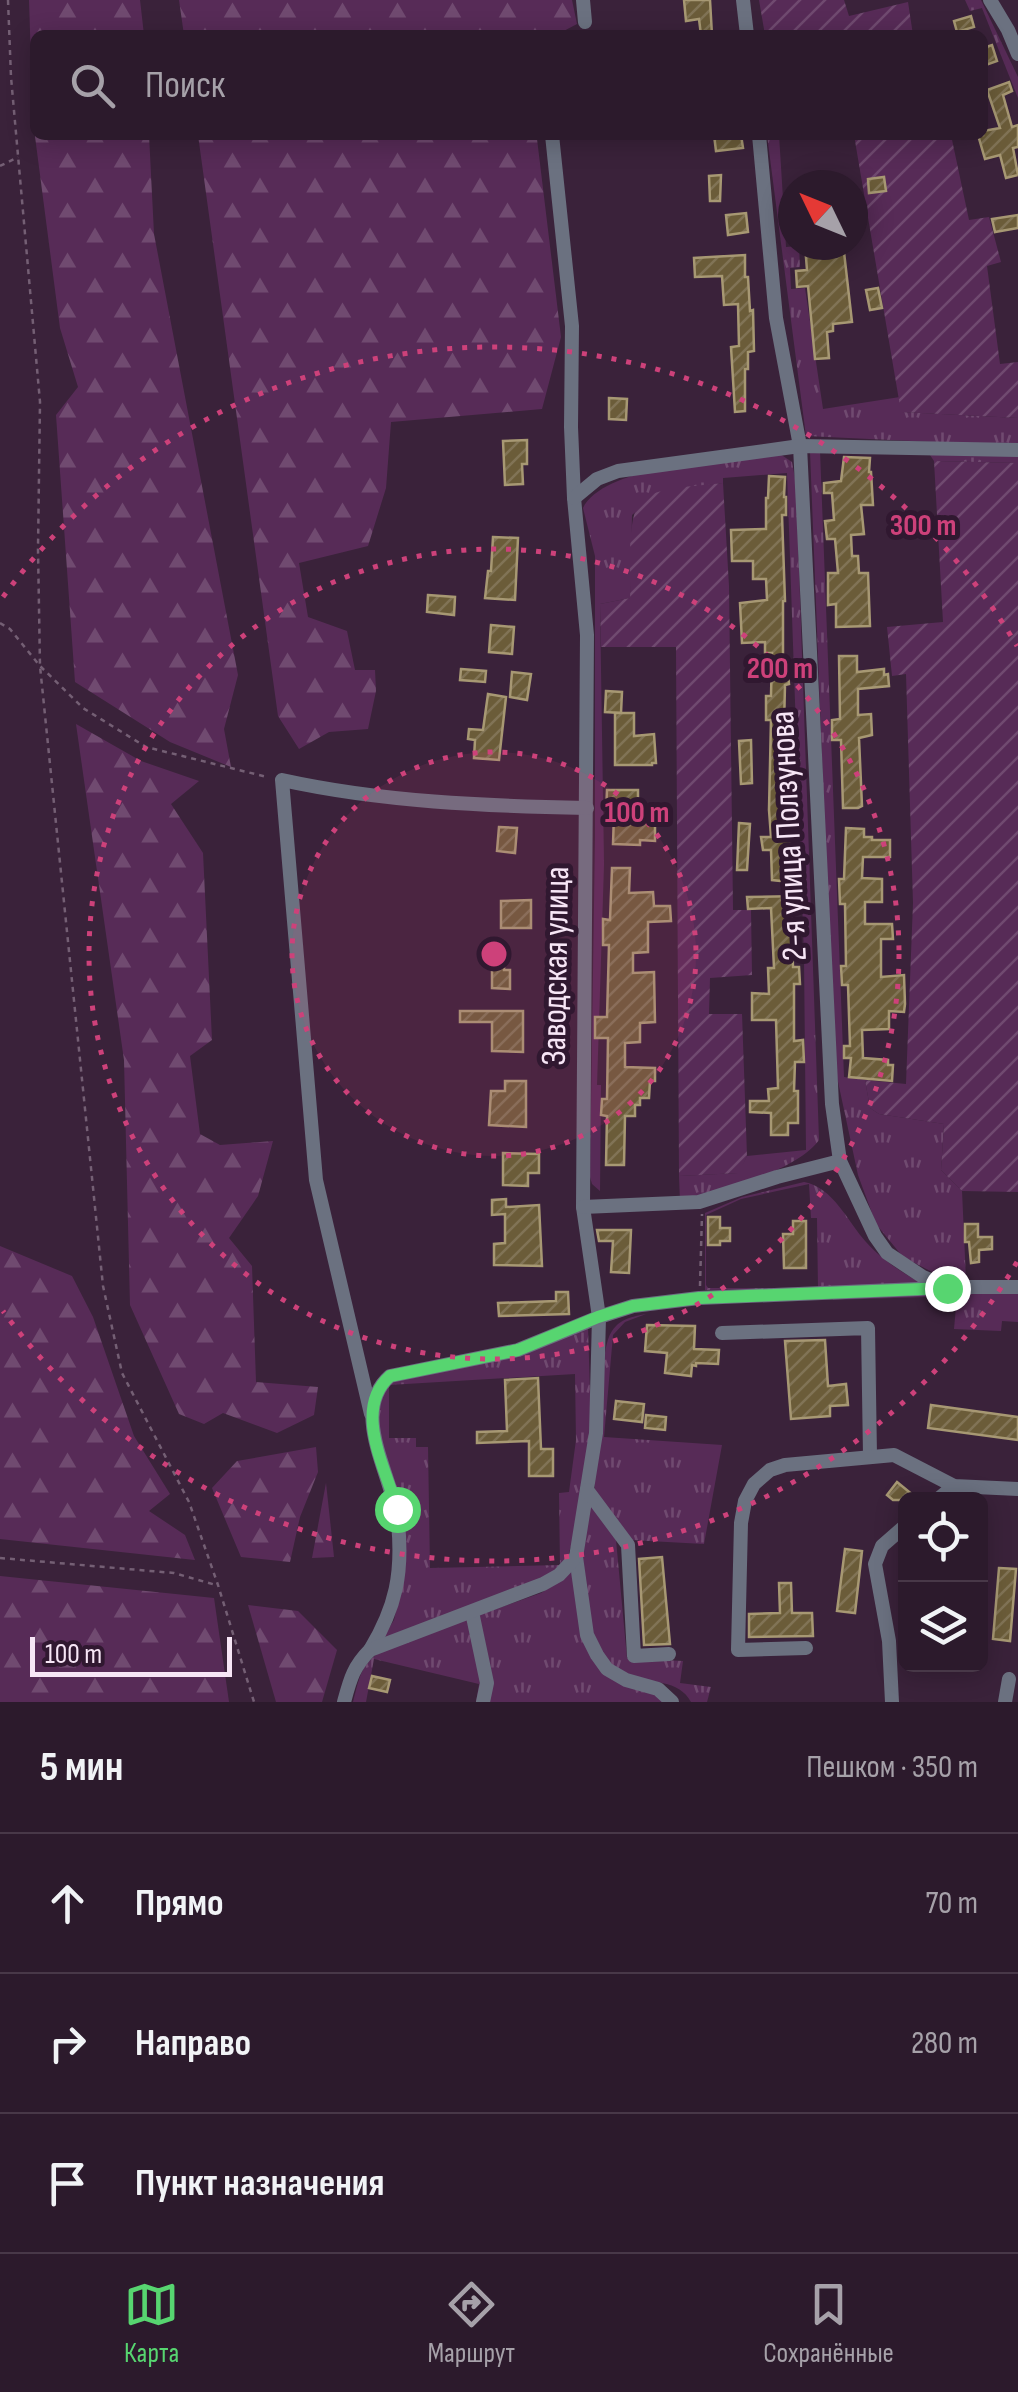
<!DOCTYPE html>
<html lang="ru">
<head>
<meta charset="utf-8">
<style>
	body { margin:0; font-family:"Sofia Sans Condensed",sans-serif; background:#382738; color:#f1f3f6 }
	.controls { position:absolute; right:30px; bottom:30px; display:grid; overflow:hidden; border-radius:15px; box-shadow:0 5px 25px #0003 }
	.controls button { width:90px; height:90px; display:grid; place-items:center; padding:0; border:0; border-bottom:2px solid #483848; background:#2c1a2c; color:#f1f3f6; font:50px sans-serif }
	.compass { position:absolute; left:778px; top:170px; width:90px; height:90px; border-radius:50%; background:#2c1a2c; box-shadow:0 5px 25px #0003; rotate:313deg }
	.scale { position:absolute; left:30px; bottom:25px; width:202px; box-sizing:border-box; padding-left:10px; border:5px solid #f7e6f6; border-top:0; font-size:28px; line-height:35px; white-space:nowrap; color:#f7e6f6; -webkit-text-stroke:8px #301830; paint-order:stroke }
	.stop { position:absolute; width:30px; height:30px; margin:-22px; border:8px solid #57d570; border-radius:50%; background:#fff }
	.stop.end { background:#57d570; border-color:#fff; box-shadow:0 2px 10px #0008 }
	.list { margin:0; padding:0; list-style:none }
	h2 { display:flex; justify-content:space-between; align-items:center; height:130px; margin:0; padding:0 40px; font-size:42px }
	h2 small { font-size:32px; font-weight:400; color:#a6a1a9 }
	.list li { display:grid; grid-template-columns:65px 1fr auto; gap:30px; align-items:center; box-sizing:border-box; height:140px; padding:0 40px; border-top:2px solid #483848 }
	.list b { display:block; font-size:38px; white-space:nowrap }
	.list em { font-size:32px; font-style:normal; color:#a6a1a9 }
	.icon { flex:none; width:55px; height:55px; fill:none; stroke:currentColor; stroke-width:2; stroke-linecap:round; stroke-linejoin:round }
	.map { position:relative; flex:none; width:1018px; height:1702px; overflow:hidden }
	.search { position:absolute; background:#2c1a2c; box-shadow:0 5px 25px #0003; left:30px; right:30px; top:30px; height:110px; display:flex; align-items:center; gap:25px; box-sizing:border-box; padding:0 35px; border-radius:15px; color:#a6a1a9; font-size:38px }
	.sheet { height:550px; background:#2c1a2c }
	nav { display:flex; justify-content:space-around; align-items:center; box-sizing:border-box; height:140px; border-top:2px solid #483848; background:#2c1a2c; font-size:28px; color:#a6a1a9 }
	nav a { display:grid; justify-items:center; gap:5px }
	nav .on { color:#57d570 }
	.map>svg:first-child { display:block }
	.grass { fill:url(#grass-tufts); fill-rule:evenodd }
	.forest { fill:url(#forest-firs) }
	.garden { fill:url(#garden-furrows) }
	.building { fill:url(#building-hatch); stroke:#a79873; stroke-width:2.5 }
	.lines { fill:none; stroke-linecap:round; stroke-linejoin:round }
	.path { stroke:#745f74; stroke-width:2.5; stroke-dasharray:5 5; stroke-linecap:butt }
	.minor { stroke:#6b7180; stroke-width:14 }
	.route { stroke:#57d570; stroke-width:12 }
	.ring { fill:none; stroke:#cd417a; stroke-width:5; stroke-dasharray:5 10 }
	.labels { text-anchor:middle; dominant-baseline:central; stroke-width:10; stroke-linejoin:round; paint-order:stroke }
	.street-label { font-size:35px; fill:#f7e6f6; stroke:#301830 }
	.centre { fill:#cd417a; stroke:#301830; stroke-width:5 }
	.ring-label { font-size:30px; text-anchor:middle; font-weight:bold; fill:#cd417a; stroke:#301830; stroke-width:10; stroke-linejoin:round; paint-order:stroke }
</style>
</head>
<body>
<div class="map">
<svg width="1018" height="1702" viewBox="0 0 1018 1702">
	<defs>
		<pattern id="grass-tufts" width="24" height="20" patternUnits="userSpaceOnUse" patternTransform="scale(2.5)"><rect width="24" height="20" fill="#572b57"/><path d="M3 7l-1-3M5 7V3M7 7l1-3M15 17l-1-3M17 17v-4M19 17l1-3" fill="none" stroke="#704a70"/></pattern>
		<pattern id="forest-firs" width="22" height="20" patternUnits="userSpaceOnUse" patternTransform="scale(2.5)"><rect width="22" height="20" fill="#572b57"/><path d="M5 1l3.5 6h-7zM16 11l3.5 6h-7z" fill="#704a70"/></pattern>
		<pattern id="garden-furrows" width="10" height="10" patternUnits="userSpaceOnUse" patternTransform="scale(2.5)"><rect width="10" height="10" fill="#572b57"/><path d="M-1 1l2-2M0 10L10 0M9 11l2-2" fill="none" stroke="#704a70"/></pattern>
		<pattern id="building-hatch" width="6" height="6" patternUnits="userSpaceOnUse" patternTransform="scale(2.5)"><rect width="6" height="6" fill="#6b5c39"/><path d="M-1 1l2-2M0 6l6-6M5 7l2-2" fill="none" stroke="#817356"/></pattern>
	</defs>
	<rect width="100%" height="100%" fill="#3a223a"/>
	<g class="grass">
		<polygon points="965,0 981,0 1018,77 1018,98 982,8 970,11"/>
		<polygon points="767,135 779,135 786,247 799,246 800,267 790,268 791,289 805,288 823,409 900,397 902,412 1018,418 1018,446 806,436"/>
		<polygon points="810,451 820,451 844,1077 865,1080 870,1108 879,1114 944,1124 941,1170 962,1191 966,1280 942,1277 903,1257 876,1224 858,1175 834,1063"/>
		<path d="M780 454 792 462 796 484 819 1140C797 1171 717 1193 680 1201L679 1176 738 1173 747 1156 806 1150 804 957 787 473 723 478V483L658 492 632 515 630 598 600 604 604 864 597 1085H601L600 1191 592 1184 590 1177 595 837V556L583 508C606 463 732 460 780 454Z"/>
		<polygon points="930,455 1018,455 1018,463 934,461"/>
		<path d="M804 1182C833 1187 848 1222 866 1242 883 1261 903 1273 924 1285L705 1290V1213L742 1197ZM809 1184 811 1218H817L818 1288H708L706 1285V1215L741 1199Z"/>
		<polygon points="1018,1293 1018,1322 1002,1321 1001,1331 954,1329 957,1296 833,1300 833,1294"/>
		<path d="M646 1314 625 1322 613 1335 604 1437 722 1445 704 1544 631 1540 596 1493C591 1476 599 1457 601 1439 604 1414 599 1349 612 1331 621 1318 632 1317 646 1314Z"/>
		<path d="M588 1327 591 1426 578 1523 568 1556 557 1572 380 1642 394 1620 402 1584 376 1427 379 1398 388 1380ZM575 1374 576 1440 569 1492 559 1493 560 1565 430 1568 428 1447H416V1438H389V1385Z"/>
		<path d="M590 1501 616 1540 627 1658 683 1661 680 1683 711 1687 707 1702H691C679 1679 650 1683 629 1677 594 1665 590 1624 586 1593 584 1580 580 1567 580 1554 580 1537 586 1517 590 1501Z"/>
		<path d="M574 1566 594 1660 656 1692 665 1702H476L479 1684 374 1659 366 1702H353C360 1676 360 1665 384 1649L541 1593 566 1577Z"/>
	</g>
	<g class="forest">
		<polygon points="29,0 140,0 144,35 35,35 35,135 149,135 154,234 238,675 224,729 231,767 170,742 75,682 56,415 78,387 60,328 33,121"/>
		<polygon points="179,0 572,0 577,24 556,35 184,35"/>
		<polygon points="198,135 529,135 537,139 561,337 542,409 391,422 386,488 368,546 299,563 308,617 347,631 355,670 375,670 376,691 368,729 329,732 299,749 278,716"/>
		<polygon points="76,724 141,761 199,781 171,804 203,853 212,1040 190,1056 200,1134 220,1145 273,1141 258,1196 229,1238 252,1266 256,1382 318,1387 314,1415 277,1433 223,1413 204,1424 179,1414 130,1305 124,1060"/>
		<polygon points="0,1246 72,1276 93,1317 134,1436 170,1494 149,1511 185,1535 195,1560 0,1539"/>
		<polygon points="316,1447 318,1472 300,1517 290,1562 241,1557 212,1488 237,1461"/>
		<polygon points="326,1483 334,1557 312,1558"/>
		<polygon points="0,1576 214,1598 229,1702 0,1702"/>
		<polygon points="248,1605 298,1611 337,1650 322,1702 276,1702"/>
	</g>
	<g class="garden">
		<polygon points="759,0 844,0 849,16 908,2 913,35 765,35"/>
		<polygon points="854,135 951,135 969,220 989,217 1001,262 987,266 1000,364 1018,362 1018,418 901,412"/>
		<polygon points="934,461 1018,463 1018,1192 962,1191 941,1170 944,1124 879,1114 870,1108 865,1080 906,1084 913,903 906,674 892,676 887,627 943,622"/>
		<path d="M723 483 729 586 733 910H751L752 975 710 978 709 1014H742L747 1156 739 1173 679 1176 676 647H601L600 604 630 598C631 575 625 510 644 498 663 486 701 486 723 483Z"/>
	</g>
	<g class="building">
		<polygon points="684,0 710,0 712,35 701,35 699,19 686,21"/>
		<polygon points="971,16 974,27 957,32 954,21"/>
		<polygon points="992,45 997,61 983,66 983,48"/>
		<polygon points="1009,82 1012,91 1003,95 1012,127 1018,125 1018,147 1013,148 1018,175 1006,178 1000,155 985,159 978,135 983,135 983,131 1000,128 987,90"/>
		<polygon points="714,135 741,135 743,148 716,151"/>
		<polygon points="721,175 720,201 710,201 709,176"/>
		<polygon points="884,177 886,191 869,193 868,179"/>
		<polygon points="746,213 748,232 728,235 726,215"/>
		<polygon points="1018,215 1018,228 995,232 992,219"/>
		<polygon points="805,245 838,245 839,252 844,252 852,322 833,324 833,331 827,332 829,358 815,359 808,286 797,287 796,271 807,270"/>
		<polygon points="745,255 745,277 748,277 750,311 753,310 754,351 748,352 748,369 745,369 745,411 735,412 731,347 739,346 738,304 724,305 722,276 695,277 694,258"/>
		<polygon points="878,288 882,308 870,310 866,290"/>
		<polygon points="609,398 627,399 626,420 609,419"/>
		<polygon points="527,440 527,464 522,464 523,484 505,485 503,441"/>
		<polygon points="844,457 870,458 869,472 871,472 873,505 861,505 864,534 851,535 852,556 858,556 859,573 868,573 870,626 836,627 836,604 828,605 828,573 838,573 835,539 827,539 825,521 834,520 832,493 824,493 824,483 841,481"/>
		<polygon points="769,476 785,477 784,497 786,497 786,515 782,515 785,601 783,601 783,666 787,666 789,684 785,685 784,726 795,727 794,740 786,740 787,797 796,796 799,838 790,840 791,882 772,880 771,850 763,850 761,837 771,837 769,810 771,720 766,720 766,696 771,696 772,653 765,653 765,642 742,643 740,603 767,600 766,579 753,579 753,561 732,561 731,530 766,529 766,498 768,498"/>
		<polygon points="493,537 518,538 515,600 485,598 488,571 491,571"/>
		<polygon points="428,595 455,597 454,615 427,612"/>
		<polygon points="491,625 514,627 512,654 489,652"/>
		<polygon points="839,656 857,656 857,672 884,669 884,675 888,674 889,686 858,689 858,715 871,714 872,735 859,738 862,806 858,808 843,808 841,740 832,740 832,720 840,719"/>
		<polygon points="461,669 486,671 485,682 460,680"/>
		<polygon points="512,672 531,674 527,700 510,697"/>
		<polygon points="606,691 622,692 621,713 605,712"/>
		<polygon points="488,694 506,697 499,760 474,758 475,740 468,739 469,729 483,730"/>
		<polygon points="615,713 634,713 634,736 654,734 656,763 652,763 652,765 615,765"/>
		<polygon points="751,740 752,783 741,784 739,741"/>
		<polygon points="607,790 638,790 638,815 655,815 655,841 640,840 640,845 613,844 614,814 606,813"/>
		<polygon points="739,823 750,824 747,870 737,870"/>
		<polygon points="499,827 517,828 515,853 497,851"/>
		<polygon points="846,828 864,829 864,837 872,837 872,840 890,840 890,857 863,857 862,878 882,879 882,902 865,902 865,924 892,924 893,939 881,939 881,977 904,975 905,1004 904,1012 889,1011 889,1029 862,1030 863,1058 888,1060 888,1065 893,1065 892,1081 849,1077 851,1058 844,1058 844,1046 850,1046 848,985 842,985 841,966 846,966 845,904 840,904 839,879 844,879"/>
		<polygon points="612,868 630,868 629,893 653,892 654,906 670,906 671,921 648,922 648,952 633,953 633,973 654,972 655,1022 640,1023 640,1042 625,1043 625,1067 655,1068 655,1081 650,1081 649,1098 640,1098 640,1105 635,1105 635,1116 625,1116 624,1165 606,1165 607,1116 601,1115 602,1099 607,1099 608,1038 595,1038 595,1017 607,1017 609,945 603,945 603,919 610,920"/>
		<polygon points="800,896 802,907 791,908 793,967 799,967 800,984 794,984 794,1041 803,1040 804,1062 795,1062 794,1091 798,1091 798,1123 788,1123 788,1135 771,1135 771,1113 750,1112 750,1101 769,1101 768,1089 778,1088 776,1020 752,1020 752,993 769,994 768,968 774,968 771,908 748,909 747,897"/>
		<polygon points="531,900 531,928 501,928 501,901"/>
		<polygon points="492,967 504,967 504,970 510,970 510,989 492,988"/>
		<polygon points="460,1011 523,1011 523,1052 492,1051 492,1022 460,1022"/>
		<polygon points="505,1081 526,1081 526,1127 489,1125 491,1091 505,1091"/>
		<polygon points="503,1153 539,1154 539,1173 528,1173 528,1186 503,1185"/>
		<polygon points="506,1199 506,1207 539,1205 542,1266 494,1265 494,1244 505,1243 505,1214 492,1215 492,1200"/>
		<polygon points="708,1217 720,1217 720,1228 730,1228 730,1241 720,1241 720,1245 708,1245"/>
		<polygon points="793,1221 806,1221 806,1268 784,1268 783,1234 793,1234"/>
		<polygon points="965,1224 978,1224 978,1237 992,1237 992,1249 979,1250 979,1262 971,1263 969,1242 965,1242"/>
		<polygon points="597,1230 631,1230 629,1273 611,1272 613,1241 599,1241"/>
		<polygon points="556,1292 568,1292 569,1314 499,1316 498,1303 556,1301"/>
		<polygon points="647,1325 695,1326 694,1349 719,1350 718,1364 696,1363 696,1366 692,1365 691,1376 665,1373 667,1353 645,1351"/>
		<polygon points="825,1340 828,1386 846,1384 848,1405 830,1406 830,1416 791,1419 785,1341"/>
		<polygon points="538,1378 541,1449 553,1449 553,1476 529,1476 529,1441 477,1443 477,1432 507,1431 505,1380"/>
		<polygon points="616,1401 644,1404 642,1422 614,1419"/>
		<polygon points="931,1405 1018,1417 1018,1440 928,1428"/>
		<polygon points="646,1415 666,1417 665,1430 645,1428"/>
		<polygon points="897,1482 919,1500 893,1500 887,1495"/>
		<polygon points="845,1549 862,1551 855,1613 837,1611"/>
		<polygon points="662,1557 670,1644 644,1645 639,1559"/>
		<polygon points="999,1568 1016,1569 1010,1641 993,1639"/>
		<polygon points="779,1583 791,1583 792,1613 812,1613 813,1636 749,1637 749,1614 780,1613"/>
		<polygon points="372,1676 390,1680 387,1692 369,1688"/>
	</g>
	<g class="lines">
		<g class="path">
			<polyline points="8,0 11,77 40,402 38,549 40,666 103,1286 122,1373 189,1502 218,1585 254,1702"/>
			<polyline points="0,166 18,157"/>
			<polyline points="0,623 10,629 40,666 83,708 146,747 267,777"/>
			<polyline points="700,1286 702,1214"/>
			<polyline points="0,1558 174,1573 216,1585"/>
		</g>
		<g class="minor">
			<polyline points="583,0 585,22"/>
			<polyline points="743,0 747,35"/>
			<polyline points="990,0 1008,30 1018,54"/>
			<polyline points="552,135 572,326 571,427 574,498 587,635 583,1207 599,1317 596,1433 576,1557 587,1635 597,1655 607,1669 626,1680 658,1689 672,1702"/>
			<polyline points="759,135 776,318 800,446 832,1104 840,1161 875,1236 887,1253 923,1277 947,1287 1018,1287"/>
			<polyline points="574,498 597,479 618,471 800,446 1018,450"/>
			<polyline points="583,1207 699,1202 777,1177 840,1161"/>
			<polyline points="722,1333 868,1328 870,1456"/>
			<path d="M371 1414 316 1180 282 780C382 802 486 806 587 808"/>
			<polyline points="587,1490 628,1545 634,1656 669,1654"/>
			<polyline points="937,1500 954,1486"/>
			<polyline points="472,1612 487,1683 483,1702"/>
			<polyline points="806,1648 738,1650 741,1523 745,1501 754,1484 770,1470 785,1465 894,1455 954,1486 1018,1489"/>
			<path d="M370 1650C396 1607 403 1573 398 1523 394 1477 348 1413 390 1376L518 1350 599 1317 633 1306 699 1298 942 1288"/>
			<path d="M344 1702C350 1680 353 1667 370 1650L543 1584 559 1575 576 1557"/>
			<polyline points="892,1702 889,1641 875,1564 882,1546 906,1525"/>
			<polyline points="1005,1702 1009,1679"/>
		</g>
	</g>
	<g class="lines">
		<path class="route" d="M397 1509C386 1468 352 1410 390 1376L518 1350 598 1317 633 1306 699 1298 947 1288"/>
	</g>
	<circle cx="494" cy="954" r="202" fill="#cd417a" fill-opacity=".12"/>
	<g class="ring">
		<circle cx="494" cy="954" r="202"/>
		<circle cx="494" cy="954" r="405"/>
		<path d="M1017 1262A607 607 0 0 1 3 1311M3 597A607 607 0 0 1 1017 646"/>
	</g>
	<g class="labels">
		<g class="street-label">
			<text transform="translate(789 836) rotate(-93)">2-я улица Ползунова</text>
			<text transform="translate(556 966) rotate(-89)">Заводская улица</text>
		</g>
	</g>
	<circle cx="494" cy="954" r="15" class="centre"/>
	<g class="ring-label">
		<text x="923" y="535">300 m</text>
		<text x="780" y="678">200 m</text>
		<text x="637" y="822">100 m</text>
	</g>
</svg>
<div class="controls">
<button><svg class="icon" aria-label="locate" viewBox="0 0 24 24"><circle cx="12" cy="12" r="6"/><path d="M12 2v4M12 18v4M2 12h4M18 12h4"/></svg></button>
<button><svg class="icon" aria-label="layers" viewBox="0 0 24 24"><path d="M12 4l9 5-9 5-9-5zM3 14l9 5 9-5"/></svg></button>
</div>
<svg class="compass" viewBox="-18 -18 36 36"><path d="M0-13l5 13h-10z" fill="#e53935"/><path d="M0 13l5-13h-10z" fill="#a6a1a9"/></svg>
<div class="scale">100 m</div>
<div class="stop" style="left:397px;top:1509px"></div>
<div class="stop end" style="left:947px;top:1288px"></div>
<div class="search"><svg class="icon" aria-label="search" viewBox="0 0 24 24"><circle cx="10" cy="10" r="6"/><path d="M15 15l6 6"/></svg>Поиск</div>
</div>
<section class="sheet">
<h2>5 мин<small>Пешком · 350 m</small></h2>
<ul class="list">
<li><svg class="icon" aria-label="ahead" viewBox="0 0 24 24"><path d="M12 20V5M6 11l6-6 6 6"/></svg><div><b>Прямо</b></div><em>70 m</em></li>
<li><svg class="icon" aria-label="right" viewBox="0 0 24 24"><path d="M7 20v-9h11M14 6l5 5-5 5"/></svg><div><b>Направо</b></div><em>280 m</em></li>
<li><svg class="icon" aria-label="arrive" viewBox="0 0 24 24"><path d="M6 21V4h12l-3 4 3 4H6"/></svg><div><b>Пункт назначения</b></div></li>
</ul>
</section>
<nav>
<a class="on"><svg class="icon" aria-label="map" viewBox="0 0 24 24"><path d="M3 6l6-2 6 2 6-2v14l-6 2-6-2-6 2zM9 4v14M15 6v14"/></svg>Карта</a>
<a><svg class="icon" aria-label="directions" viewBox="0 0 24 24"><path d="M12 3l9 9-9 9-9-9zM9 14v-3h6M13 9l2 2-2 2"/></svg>Маршрут</a>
<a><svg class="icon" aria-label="saved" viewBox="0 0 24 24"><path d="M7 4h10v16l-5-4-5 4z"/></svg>Сохранённые</a>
</nav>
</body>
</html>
